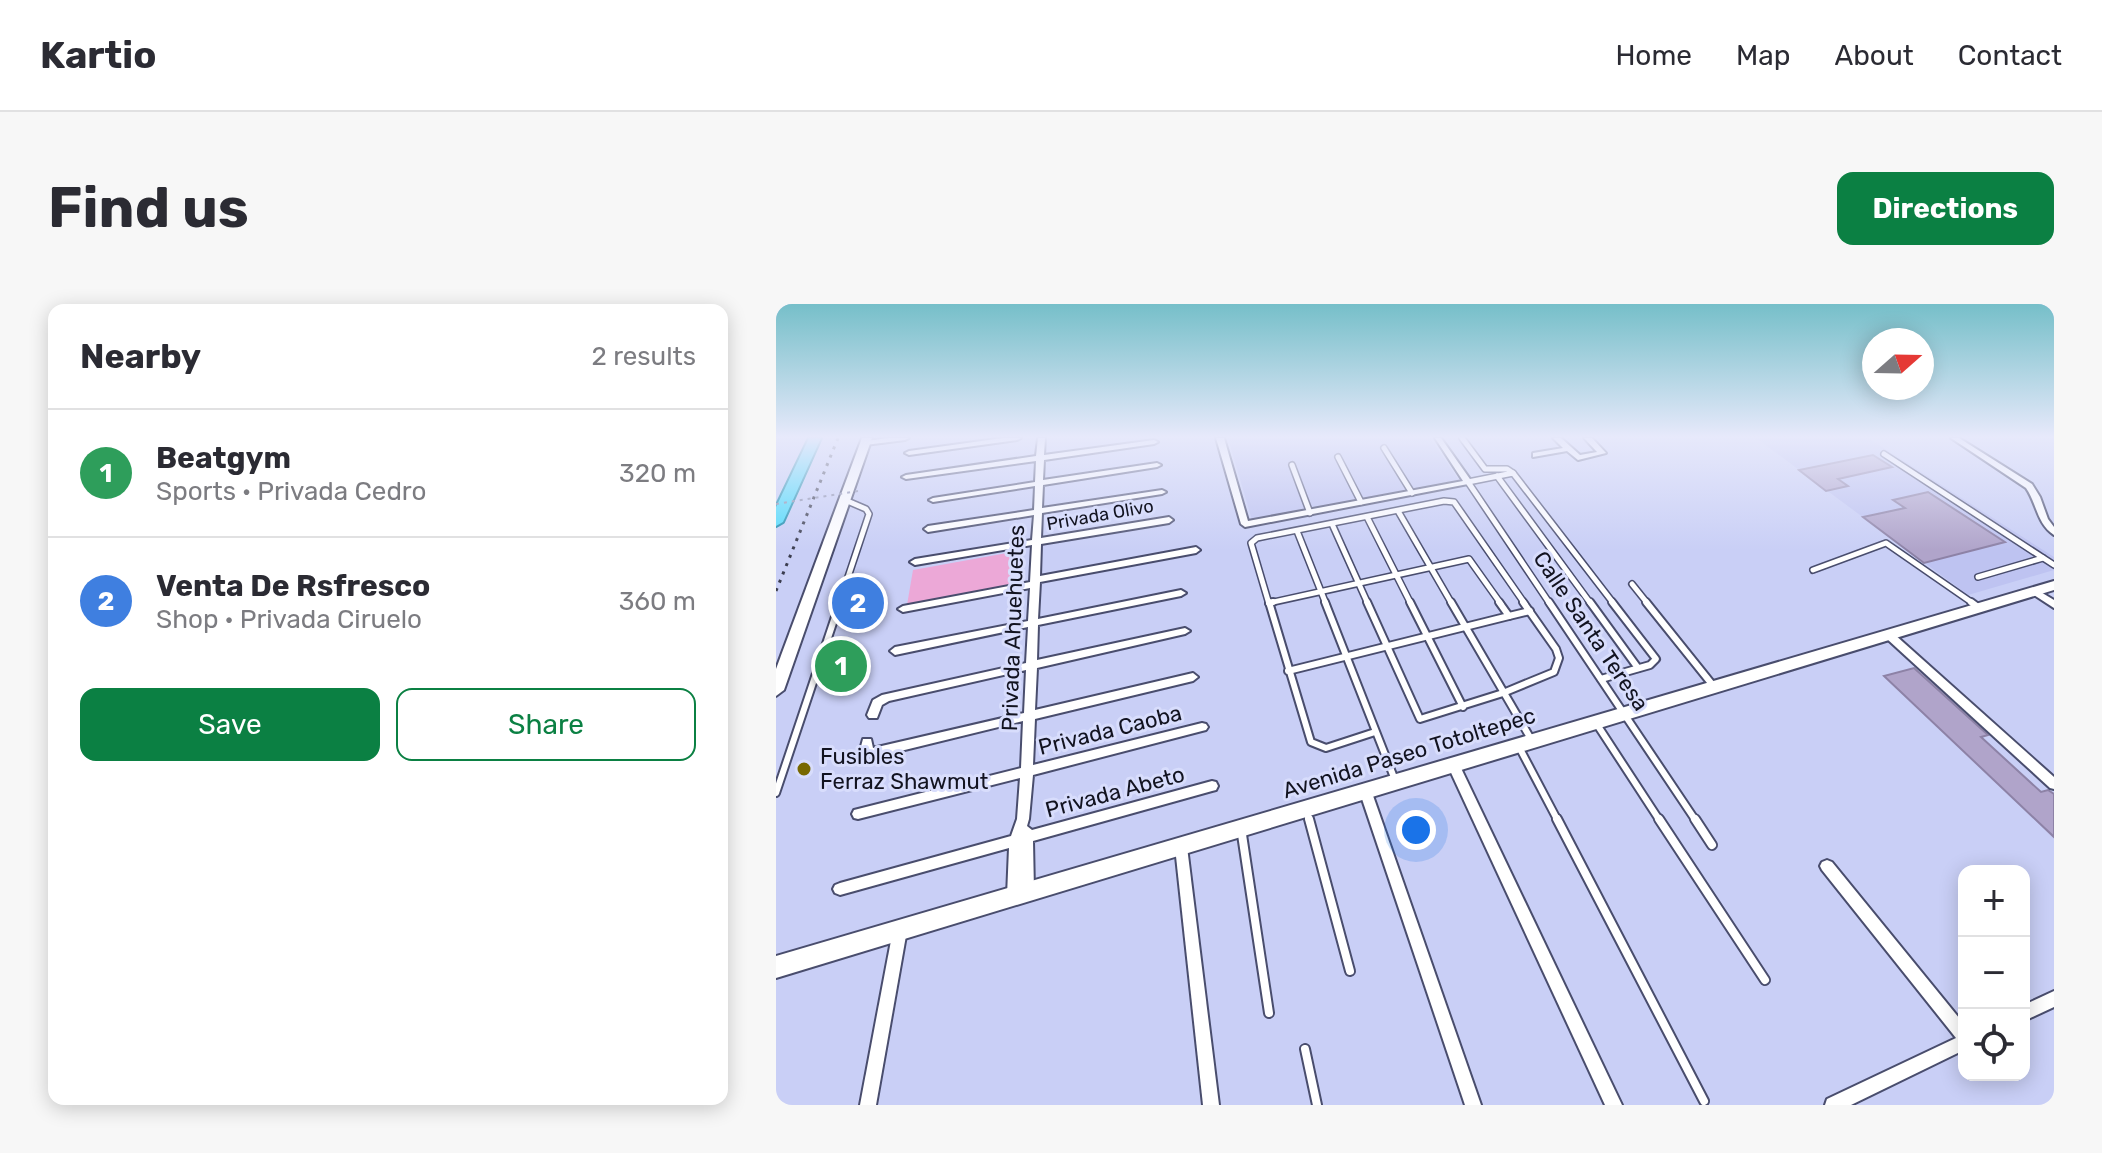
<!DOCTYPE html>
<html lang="en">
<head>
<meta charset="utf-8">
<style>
	body { margin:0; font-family:Rubik,sans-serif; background:#f7f7f7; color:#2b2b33 }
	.controls { position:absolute; right:24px; bottom:24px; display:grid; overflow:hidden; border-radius:16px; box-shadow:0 4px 20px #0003 }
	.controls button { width:72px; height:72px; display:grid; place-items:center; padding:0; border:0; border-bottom:2px solid #e1e1e2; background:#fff; color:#2b2b33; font:40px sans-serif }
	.compass { position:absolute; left:1086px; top:24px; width:72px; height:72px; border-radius:50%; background:#fff; box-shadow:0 4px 20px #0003; rotate:70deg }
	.you { position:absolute; left:640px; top:526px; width:28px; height:28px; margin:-20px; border:6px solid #fff; border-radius:50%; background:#1a73e8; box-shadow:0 0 0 12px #1a73e833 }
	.badge { display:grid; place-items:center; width:52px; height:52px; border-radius:50%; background:#0b8043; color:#fff; font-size:26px; font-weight:700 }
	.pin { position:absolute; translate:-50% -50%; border:4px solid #fff; box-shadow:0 2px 8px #0006 }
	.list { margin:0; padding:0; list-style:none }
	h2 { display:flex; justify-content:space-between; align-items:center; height:104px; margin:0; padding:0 32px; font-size:34px }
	h2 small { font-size:26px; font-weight:400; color:#7c7c81 }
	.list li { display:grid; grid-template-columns:52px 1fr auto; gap:24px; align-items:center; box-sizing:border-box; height:128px; padding:0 32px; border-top:2px solid #e1e1e2 }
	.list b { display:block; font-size:30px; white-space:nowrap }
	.list p { margin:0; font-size:26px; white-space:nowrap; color:#7c7c81 }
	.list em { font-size:26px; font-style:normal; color:#7c7c81 }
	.actions { display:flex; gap:16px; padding:24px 32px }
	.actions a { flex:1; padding:18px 0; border:2px solid #0b8043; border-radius:16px; text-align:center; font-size:28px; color:#0b8043 }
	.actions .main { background:#0b8043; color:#fff }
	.icon { flex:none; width:44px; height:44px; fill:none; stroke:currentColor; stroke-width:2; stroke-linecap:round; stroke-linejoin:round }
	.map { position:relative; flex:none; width:1278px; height:801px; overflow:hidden; border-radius:16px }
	header { display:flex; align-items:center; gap:48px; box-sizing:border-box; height:112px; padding:0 40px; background:#fff; border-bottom:2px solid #e1e1e2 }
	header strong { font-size:38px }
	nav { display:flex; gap:44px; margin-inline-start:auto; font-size:28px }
	.intro { display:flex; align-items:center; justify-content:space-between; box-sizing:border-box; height:192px; padding:0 48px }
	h1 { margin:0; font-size:56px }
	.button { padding:20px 36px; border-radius:16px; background:#0b8043; color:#fff; font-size:28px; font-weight:700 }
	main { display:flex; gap:48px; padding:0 48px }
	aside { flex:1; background:#fff; border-radius:16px; box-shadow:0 4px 20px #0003 }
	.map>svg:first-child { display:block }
	.built { fill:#bec3f1 }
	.green { fill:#eca8d7 }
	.building { fill:#b0a4ca; stroke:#8d82a6; stroke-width:2 }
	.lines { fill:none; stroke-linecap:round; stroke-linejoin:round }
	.service-far2-casing { stroke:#494d6d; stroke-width:8 }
	.service-far1-casing { stroke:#494d6d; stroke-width:10 }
	.service-casing { stroke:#494d6d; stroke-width:12 }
	.minor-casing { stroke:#494d6d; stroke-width:4 }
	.secondary-casing { stroke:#494d6d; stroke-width:4 }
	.trunk-casing { stroke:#1c8fae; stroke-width:4 }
	.service-far2 { stroke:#fff; stroke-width:5 }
	.service-far1 { stroke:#fff; stroke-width:6 }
	.service { stroke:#fff; stroke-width:8 }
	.minor { fill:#fff; fill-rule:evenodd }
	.secondary { fill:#fff; fill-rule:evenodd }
	.trunk { fill:#4edbfb; fill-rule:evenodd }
	.rail { stroke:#3b3d4f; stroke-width:3; stroke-dasharray:3 6; stroke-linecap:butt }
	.path-bridge { stroke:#8b8fad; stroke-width:2; stroke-dasharray:3 5; stroke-linecap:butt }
	.poi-dot { fill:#786800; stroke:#d8ddfc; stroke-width:3 }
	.labels { text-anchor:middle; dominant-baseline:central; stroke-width:6; stroke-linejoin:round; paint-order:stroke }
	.far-street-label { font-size:18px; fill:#121320; stroke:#d8ddfc }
	.street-label { font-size:22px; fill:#121320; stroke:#d8ddfc }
	.poi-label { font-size:22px; fill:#121320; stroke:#d8ddfc; text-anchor:start }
</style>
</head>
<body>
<header>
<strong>Kartio</strong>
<nav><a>Home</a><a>Map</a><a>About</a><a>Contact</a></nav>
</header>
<div class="intro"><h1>Find us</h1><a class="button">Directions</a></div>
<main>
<aside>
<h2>Nearby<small>2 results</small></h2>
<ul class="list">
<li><span class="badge" style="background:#2e9e5b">1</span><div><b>Beatgym</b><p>Sports · Privada Cedro</p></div><em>320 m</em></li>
<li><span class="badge" style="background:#3f7fe0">2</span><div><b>Venta De Rsfresco</b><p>Shop · Privada Ciruelo</p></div><em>360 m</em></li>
</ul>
<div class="actions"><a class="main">Save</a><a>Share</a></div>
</aside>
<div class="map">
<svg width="1278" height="801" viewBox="0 0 1278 801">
	<rect width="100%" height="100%" fill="#c9cff6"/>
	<g class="built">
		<polygon points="452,134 654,134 685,179 476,216"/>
		<polygon points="980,134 1092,134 1278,253 1278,266 1192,291"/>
	</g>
	<polygon class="green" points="247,246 243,281 131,301 137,266"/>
	<g class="building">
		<polygon points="1097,151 1116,163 1062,175 1072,182 1050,187 1023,166"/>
		<polygon points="1152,188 1229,238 1148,259 1087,213 1129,204 1117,196"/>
		<polygon points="1138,364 1212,431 1205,433 1265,488 1272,486 1278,490 1278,533 1108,372"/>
	</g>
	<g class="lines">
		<defs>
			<g id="service-far2">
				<polyline points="686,134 709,165 731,165 737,169"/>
				<polyline points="608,144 636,189"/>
				<polyline points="1108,150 1278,261"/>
				<polyline points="562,153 585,198"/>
				<polyline points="516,161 534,209"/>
				<polyline points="721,172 815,300"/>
				<polyline points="622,207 676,300"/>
				<polyline points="591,213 635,300"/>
				<polyline points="556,220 592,300"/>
				<polyline points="521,227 550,300"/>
				<polyline points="1037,266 1110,239 1198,300"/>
				<polyline points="1202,273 1267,254"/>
				<polyline points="856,280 872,300"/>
				<polyline points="493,299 693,255 725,300"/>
				<polyline points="63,300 93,210 90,205 69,196"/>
				<polyline points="493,300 475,239 481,234 668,197 678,198 749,300"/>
				<polyline points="774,300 692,178 737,169 838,300"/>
			</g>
			<g id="service-far1">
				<polyline points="493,298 535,438 550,444 599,428"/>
				<polyline points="549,298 619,476"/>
				<polyline points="591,298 644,415 727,389 778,368 783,354 780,345 747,298"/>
				<polyline points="634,298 687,403"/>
				<polyline points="675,298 755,435"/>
				<polyline points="773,298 920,517"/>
				<polyline points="814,298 862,364"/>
				<polyline points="870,298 939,384"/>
				<polyline points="1195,298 1203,304"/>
				<polyline points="493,299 497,298"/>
				<polyline points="733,312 754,307"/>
				<polyline points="512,367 733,312 723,298"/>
				<polyline points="825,375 874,361 880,355 836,298"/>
				<polyline points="820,419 884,517"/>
				<polyline points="742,441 782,517"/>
				<polyline points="0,489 64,298"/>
				<polyline points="531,508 533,517"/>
			</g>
			<g id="service">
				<polyline points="533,515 574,667"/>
				<polyline points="781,515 928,797"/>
				<polyline points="883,515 989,676"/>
				<polyline points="919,515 936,541"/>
				<polyline points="465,524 493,709"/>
				<polyline points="529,745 541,801"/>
			</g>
			<g id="minor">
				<polygon points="113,134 133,134 129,136 89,141 85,139 89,137"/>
				<polygon points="227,134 245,134 241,136 133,151 129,149 133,147"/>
				<polygon points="262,134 269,134 268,151 378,136 382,138 378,140 268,156 267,176 381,159 385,161 381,163 267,181 266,204 386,186 390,188 386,190 266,209 265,234 393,213 397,216 393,219 265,240 264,272 420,243 424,246 420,249 264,278 262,315 405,286 410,289 405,292 262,321 261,356 409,324 414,327 409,330 261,364 259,406 417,369 422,373 417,377 259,415 257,461 426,419 430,420 432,423 430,426 426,427 257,471 253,515 251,522 256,526 436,477 440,478 442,482 440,486 436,487 257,537 258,588 256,592 251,594 246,592 245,590 243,597 238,598 233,597 231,592 233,544 64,591 59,589 57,585 59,581 64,579 235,532 241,515 244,474 82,515 78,514 76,510 78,506 82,505 245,464 247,417 96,454 86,449 84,446 87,435 95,435 97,444 248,409 250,366 113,397 106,401 101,414 93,414 91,411 97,396 106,391 250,359 252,323 119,351 114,347 119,343 252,317 254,284 127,308 122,305 127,302 254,278 256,241 139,261 134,258 139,255 256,236 258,211 152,228 148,225 152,222 258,206 259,182 157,198 153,196 157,194 259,178 260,157 130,175 126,173 130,171 260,152"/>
				<polygon points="440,134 448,134 472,217 687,177 659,134 665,134 696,178 692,180 469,223 465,220"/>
				<polygon points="777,134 785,134 804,151 821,148 808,134 816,134 830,149 802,156 791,147 757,153 757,149 787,144"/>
				<path d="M1175 134H1183L1256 180 1264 193 1272 215 1278 223V231C1261 220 1261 200 1250 184Z"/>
				<polygon points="1258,284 1278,296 1278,304 1255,289 1253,287 1255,285"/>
				<polygon points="1114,329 1118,330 1278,473 1278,485 1274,484 1110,334 1109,332"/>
				<polygon points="677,455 681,457 683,460 846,801 829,801 671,460 673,457"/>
				<polygon points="589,481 593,482 595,486 705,801 689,801 583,486 585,482"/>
				<polygon points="405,537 410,539 411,543 443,801 427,801 399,543 400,539"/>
				<polygon points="1051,556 1056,558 1188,720 1188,746 1075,801 1049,801 1051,795 1180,734 1046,566 1044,562 1046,558"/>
				<polygon points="124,619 129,621 131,626 100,801 84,801 117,626 119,621"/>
				<polygon points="1278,687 1278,703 1248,717 1248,701"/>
			</g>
			<g id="secondary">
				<polygon points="86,134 96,134 8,386 0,392 0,365"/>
				<polygon points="1278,277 1278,286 0,674 0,652"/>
			</g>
			<polygon id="trunk" points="33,134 45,134 7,218 0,222 0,203"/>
		</defs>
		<use href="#service-far2" class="service-far2-casing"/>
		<use href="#service-far1" class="service-far1-casing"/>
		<use href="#service" class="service-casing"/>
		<use href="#minor" class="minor-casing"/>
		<use href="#secondary" class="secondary-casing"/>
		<use href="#trunk" class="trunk-casing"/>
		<use href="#service-far2" class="service-far2"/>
		<use href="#service-far1" class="service-far1"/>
		<use href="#service" class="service"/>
		<use href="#minor" class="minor"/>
		<use href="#secondary" class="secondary"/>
		<use href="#trunk" class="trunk"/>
		<polyline class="rail" points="0,287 62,134"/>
		<polyline class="path-bridge" points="0,200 82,187"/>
	</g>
	<linearGradient id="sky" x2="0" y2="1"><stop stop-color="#76bfc9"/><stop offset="0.54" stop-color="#e7e9fb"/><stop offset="1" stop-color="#e7e9fb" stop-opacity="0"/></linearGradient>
	<rect width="1278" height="246" fill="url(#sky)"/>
	<circle class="poi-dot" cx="28" cy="465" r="8"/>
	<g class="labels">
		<g class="far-street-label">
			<text transform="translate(324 211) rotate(-10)">Privada Olivo</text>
		</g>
		<g class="street-label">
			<text transform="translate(237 324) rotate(-88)">Privada Ahuehuetes</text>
			<text transform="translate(815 327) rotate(56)">Calle Santa Teresa</text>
			<text transform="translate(334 426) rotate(-14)">Privada Caoba</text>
			<text transform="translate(633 449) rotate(-17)">Avenida Paseo Totoltepec</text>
			<text transform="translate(339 488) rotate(-15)">Privada Abeto</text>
		</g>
		<g class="poi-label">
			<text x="44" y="452">Fusibles<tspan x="44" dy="25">Ferraz Shawmut</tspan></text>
		</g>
	</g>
</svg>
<div class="controls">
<button>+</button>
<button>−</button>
<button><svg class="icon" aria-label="locate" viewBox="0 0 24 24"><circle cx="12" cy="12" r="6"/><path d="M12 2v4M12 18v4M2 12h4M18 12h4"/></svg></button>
</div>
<svg class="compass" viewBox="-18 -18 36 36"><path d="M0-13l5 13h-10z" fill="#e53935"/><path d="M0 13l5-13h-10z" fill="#7c7c81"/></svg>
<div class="you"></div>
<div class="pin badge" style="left:65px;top:362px;background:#2e9e5b">1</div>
<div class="pin badge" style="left:82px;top:299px;background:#3f7fe0">2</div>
</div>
</main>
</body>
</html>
